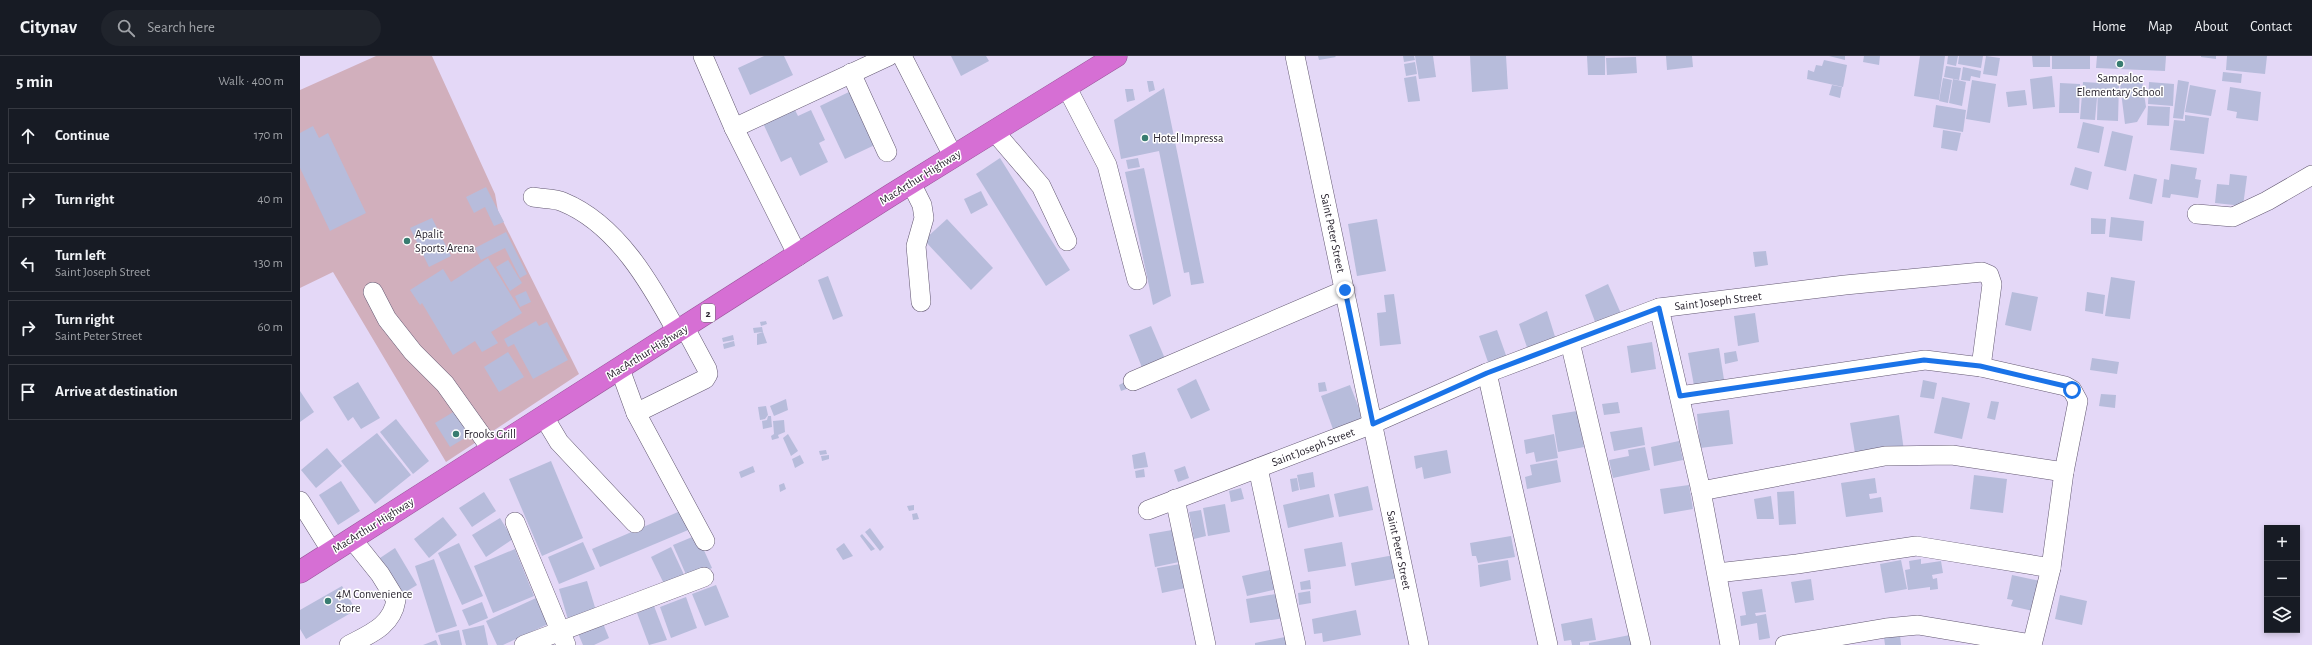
<!DOCTYPE html>
<html lang="en">
<head>
<meta charset="utf-8">
<style>
	body { margin:0; font-family:"Alegreya Sans",sans-serif; background:#20242c; color:#f1f3f6 }
	.controls { position:absolute; right:12px; bottom:12px; display:grid; overflow:hidden; border-radius:0px; box-shadow:0 2px 6px #0003 }
	.controls button { width:36px; height:36px; display:grid; place-items:center; padding:0; border:0; border-bottom:1px solid #363941; background:#171b24; color:#f1f3f6; font:20px sans-serif }
	.stop { position:absolute; width:12px; height:12px; margin:-9px; border:3px solid #1a73e8; border-radius:50%; background:#fff }
	.stop.end { background:#1a73e8; border-color:#fff; box-shadow:0 1px 4px #0008 }
	.list { margin:0; padding:0; list-style:none }
	h2 { display:flex; justify-content:space-between; align-items:center; height:52px; margin:0; padding:0 16px; font-size:17px }
	h2 small { font-size:13px; font-weight:400; color:#9ea1a6 }
	.list li { display:grid; grid-template-columns:26px 1fr auto; gap:12px; align-items:center; box-sizing:border-box; height:56px; margin:0 8px 8px; padding:0 8px; border:1px solid #363941; border-radius:0px }
	.list b { display:block; font-size:15px; white-space:nowrap }
	.list p { margin:0; font-size:13px; white-space:nowrap; color:#9ea1a6 }
	.list em { font-size:13px; font-style:normal; color:#9ea1a6 }
	.icon { flex:none; width:22px; height:22px; fill:none; stroke:currentColor; stroke-width:2; stroke-linecap:round; stroke-linejoin:round }
	.map { position:relative; flex:none; width:2012px; height:589px; overflow:hidden }
	header { display:flex; align-items:center; gap:24px; box-sizing:border-box; height:56px; padding:0 20px; background:#171b24; border-bottom:1px solid #363941 }
	header strong { font-size:19px }
	nav { display:flex; gap:22px; margin-inline-start:auto; font-size:14px }
	.search { width:280px; height:36px; background:#20242c; display:flex; align-items:center; gap:10px; box-sizing:border-box; padding:0 14px; border-radius:22px; color:#9ea1a6; font-size:15px }
	main { display:flex }
	aside { flex:1; background:#171b24 }
	.map>svg:first-child { display:block }
	.green { fill:#d1afbc }
	.building { fill:#b7bcdb }
	.lines { fill:none; stroke-linecap:round; stroke-linejoin:round }
	.minor-casing { stroke:#635872; stroke-width:20 }
	.highway-casing { stroke:#9a569b; stroke-width:23 }
	.minor { stroke:#fff; stroke-width:19 }
	.highway { stroke:#d66fd4; stroke-width:22 }
	.route { stroke:#1a73e8; stroke-width:5 }
	.poi-dot { fill:#387c70; stroke:#fff; stroke-width:1.5 }
	.labels { text-anchor:middle; dominant-baseline:central; stroke-width:3; stroke-linejoin:round; paint-order:stroke }
	.shield { fill:#fff; stroke:#6b6870; stroke-width:1 }
	.shield-label { font-size:11px; font-weight:bold; fill:#2c2732 }
	.poi-label { font-size:12px; fill:#2c2732; stroke:#fff; text-anchor:start }
	.street-label { font-size:12px; fill:#2c2732; stroke:#fff }
</style>
</head>
<body>
<header>
<strong>Citynav</strong>
<div class="search"><svg class="icon" aria-label="search" viewBox="0 0 24 24"><circle cx="10" cy="10" r="6"/><path d="M15 15l6 6"/></svg>Search here</div>
<nav><a>Home</a><a>Map</a><a>About</a><a>Contact</a></nav>
</header>
<main>
<aside>
<h2>5 min<small>Walk · 400 m</small></h2>
<ul class="list">
<li><svg class="icon" aria-label="ahead" viewBox="0 0 24 24"><path d="M12 20V5M6 11l6-6 6 6"/></svg><div><b>Continue</b></div><em>170 m</em></li>
<li><svg class="icon" aria-label="right" viewBox="0 0 24 24"><path d="M7 20v-9h11M14 6l5 5-5 5"/></svg><div><b>Turn right</b></div><em>40 m</em></li>
<li><svg class="icon" aria-label="left" viewBox="0 0 24 24"><path d="M17 20v-9H6M10 6l-5 5 5 5"/></svg><div><b>Turn left</b><p>Saint Joseph Street</p></div><em>130 m</em></li>
<li><svg class="icon" aria-label="right" viewBox="0 0 24 24"><path d="M7 20v-9h11M14 6l5 5-5 5"/></svg><div><b>Turn right</b><p>Saint Peter Street</p></div><em>60 m</em></li>
<li><svg class="icon" aria-label="arrive" viewBox="0 0 24 24"><path d="M6 21V4h12l-3 4 3 4H6"/></svg><div><b>Arrive at destination</b></div></li>
</ul>
</aside>
<div class="map">
<svg width="2012" height="589" viewBox="0 0 2012 589">
	<rect width="100%" height="100%" fill="#e4d8f7"/>
	<polygon class="green" points="76,0 132,0 195,138 198,155 279,318 146,406 33,216 0,232 0,34"/>
	<g class="building">
		<polygon points="464,0 484,0 493,19 450,39 438,12"/>
		<polygon points="651,0 686,0 689,5 661,20"/>
		<polygon points="1018,0 1035,0 1036,1 1019,4"/>
		<polygon points="1103,0 1114,0 1115,4 1104,6"/>
		<polygon points="1115,0 1133,0 1136,21 1119,23"/>
		<polygon points="1170,0 1206,0 1208,33 1172,36"/>
		<polygon points="1287,0 1305,0 1305,19 1288,19"/>
		<polygon points="1366,0 1392,0 1393,11 1367,14"/>
		<polygon points="1529,0 1545,0 1545,4"/>
		<polygon points="1564,0 1580,0 1579,9 1563,6"/>
		<polygon points="1620,0 1645,0 1639,44 1614,40"/>
		<polygon points="1648,0 1658,0 1656,10 1647,8"/>
		<polygon points="1659,0 1683,0 1681,12 1658,8"/>
		<polygon points="1686,0 1700,2 1697,20 1683,18"/>
		<polygon points="1732,0 1750,0 1750,11 1733,11"/>
		<rect x="1752" y="0" width="38" height="13"/>
		<polygon points="1797,0 1866,0 1865,15 1796,12"/>
		<polygon points="1901,0 1916,0 1916,3 1901,1"/>
		<polygon points="1927,0 1967,0 1965,18 1926,14"/>
		<polygon points="1336,1 1337,17 1307,19 1306,2"/>
		<polygon points="1524,4 1547,9 1543,31 1507,23 1508,14 1514,16 1516,9 1522,10"/>
		<polygon points="1115,6 1117,18 1106,20 1104,8"/>
		<polygon points="1646,10 1661,12 1659,24 1644,21"/>
		<polygon points="1663,11 1681,15 1680,22 1671,20 1670,25 1661,24"/>
		<polygon points="1923,16 1942,18 1941,27 1922,25"/>
		<polygon points="1116,20 1120,45 1108,46 1104,22"/>
		<polygon points="1752,20 1755,51 1733,53 1730,23"/>
		<polygon points="1643,22 1652,24 1648,47 1639,45"/>
		<polygon points="1653,23 1666,26 1662,50 1649,47"/>
		<polygon points="1672,24 1696,28 1690,67 1666,63"/>
		<polygon points="1842,24 1846,51 1837,66 1825,68 1820,28"/>
		<polygon points="1878,24 1889,26 1883,63 1873,62"/>
		<polygon points="847,25 853,25 855,34 849,36"/>
		<polygon points="1783,26 1819,28 1818,65 1797,64 1798,31 1795,64 1780,63"/>
		<polygon points="1849,26 1874,28 1873,50 1848,48"/>
		<polygon points="1760,27 1780,28 1779,57 1759,57"/>
		<polygon points="1532,29 1542,31 1540,42 1529,39"/>
		<polygon points="1890,29 1916,34 1911,60 1885,56"/>
		<polygon points="1930,31 1961,36 1958,65 1936,62 1937,56 1927,54"/>
		<polygon points="864,32 904,227 891,229 889,216 884,217 859,95 821,103 814,64"/>
		<polygon points="825,33 833,33 835,44 827,46"/>
		<polygon points="553,34 579,87 545,103 520,50"/>
		<polygon points="1725,34 1727,49 1708,51 1706,36"/>
		<polygon points="1636,49 1666,54 1663,76 1633,71"/>
		<polygon points="493,50 498,60 511,54 525,84 519,87 528,106 500,120 491,101 481,106 462,65"/>
		<polygon points="1848,50 1870,51 1869,70 1847,69"/>
		<polygon points="1885,59 1909,62 1904,98 1870,94 1874,64 1885,65"/>
		<polygon points="1783,66 1804,71 1799,97 1777,92"/>
		<polygon points="13,70 19,82 28,77 66,157 30,175 0,112 0,77"/>
		<polygon points="1643,74 1661,77 1657,95 1641,92"/>
		<polygon points="1812,75 1833,80 1826,115 1804,110"/>
		<polygon points="700,102 770,214 746,230 676,118"/>
		<polygon points="838,102 840,111 828,113 826,104"/>
		<polygon points="1871,108 1897,112 1895,123 1901,124 1898,142 1871,138 1870,142 1862,141 1864,123 1869,124"/>
		<polygon points="1775,111 1792,116 1788,134 1770,129"/>
		<polygon points="844,112 871,240 853,249 825,116"/>
		<polygon points="1834,118 1857,123 1852,148 1829,143"/>
		<polygon points="1930,118 1947,120 1943,150 1915,147 1917,128 1929,129"/>
		<polygon points="186,131 204,166 194,170 185,151 174,157 166,141"/>
		<polygon points="681,135 688,149 671,158 664,143"/>
		<polygon points="1811,161 1844,165 1842,185 1809,181"/>
		<polygon points="132,162 151,200 129,211 110,172"/>
		<polygon points="1791,162 1806,163 1805,178 1791,178"/>
		<polygon points="647,163 693,212 671,234 624,184"/>
		<polygon points="1077,163 1086,215 1057,220 1048,168"/>
		<polygon points="206,176 227,218 220,222 205,192 181,204 175,192"/>
		<polygon points="1466,195 1468,209 1455,211 1453,196"/>
		<polygon points="188,202 222,257 191,276 198,287 182,296 175,285 153,299 122,247 120,249 110,234 143,213 151,226"/>
		<polygon points="208,204 222,227 210,235 196,211"/>
		<polygon points="528,220 543,260 533,264 518,224"/>
		<polygon points="1811,221 1835,225 1830,263 1805,260"/>
		<polygon points="1308,228 1323,262 1297,271 1285,239"/>
		<polygon points="226,235 231,246 220,251 215,240"/>
		<polygon points="1712,236 1738,241 1731,275 1705,269"/>
		<polygon points="1787,236 1805,239 1803,258 1785,255"/>
		<polygon points="1094,238 1101,288 1080,290 1077,257 1086,256 1084,239"/>
		<polygon points="1247,255 1257,287 1229,297 1219,268"/>
		<polygon points="1455,257 1459,286 1438,290 1434,260"/>
		<polygon points="236,265 239,270 247,266 268,304 233,323 214,288 208,291 204,283"/>
		<polygon points="466,265 467,268 461,270 460,266"/>
		<polygon points="851,270 866,305 843,314 829,279"/>
		<polygon points="462,271 463,276 454,277 453,272"/>
		<polygon points="1197,274 1207,302 1189,309 1179,280"/>
		<polygon points="463,276 467,287 457,289 457,278"/>
		<polygon points="433,279 434,284 423,286 422,282"/>
		<polygon points="434,285 435,290 424,293 423,288"/>
		<polygon points="1352,286 1356,313 1331,317 1327,290"/>
		<polygon points="1419,292 1425,330 1395,335 1388,297"/>
		<polygon points="1436,295 1438,305 1425,308 1424,297"/>
		<polygon points="208,296 224,321 199,336 184,311"/>
		<polygon points="1792,302 1819,306 1817,318 1790,314"/>
		<polygon points="896,323 910,354 891,363 877,333"/>
		<polygon points="829,324 832,331 821,335 819,329"/>
		<polygon points="1623,324 1637,327 1634,343 1620,341"/>
		<polygon points="58,326 80,362 61,373 53,361 48,365 33,341"/>
		<polygon points="1025,326 1027,335 1019,336 1018,327"/>
		<polygon points="1050,329 1064,365 1034,376 1021,340"/>
		<polygon points="0,335 14,356 0,366"/>
		<polygon points="1801,338 1816,339 1815,352 1799,350"/>
		<polygon points="1642,341 1670,347 1662,383 1634,377"/>
		<polygon points="486,343 488,354 474,360 470,350"/>
		<polygon points="1691,345 1699,346 1695,364 1687,362"/>
		<polygon points="1318,346 1320,357 1304,359 1302,348"/>
		<polygon points="466,350 468,359 465,363 460,364 458,351"/>
		<polygon points="1429,354 1433,388 1400,392 1397,358"/>
		<polygon points="155,355 170,379 150,391 135,367"/>
		<polygon points="1277,355 1284,391 1258,396 1252,359"/>
		<polygon points="1599,359 1604,395 1556,403 1550,367"/>
		<polygon points="468,360 471,360 472,371 463,373 462,365 467,364"/>
		<polygon points="96,363 129,405 113,418 80,376"/>
		<polygon points="484,364 485,376 478,379 479,382 472,384 471,380 474,378 473,365"/>
		<polygon points="1342,371 1345,389 1314,395 1310,376"/>
		<polygon points="77,377 111,419 75,448 41,405"/>
		<polygon points="488,378 498,395 491,400 483,382"/>
		<polygon points="1254,378 1258,402 1236,406 1234,396 1226,398 1224,384"/>
		<polygon points="1379,385 1383,404 1354,410 1351,391"/>
		<polygon points="1345,391 1350,414 1313,422 1309,404 1329,400 1328,394"/>
		<polygon points="27,392 42,410 16,432 1,414"/>
		<polygon points="526,394 527,398 520,399 519,395"/>
		<polygon points="1147,394 1151,417 1124,423 1122,411 1116,413 1114,400"/>
		<polygon points="845,396 848,411 834,413 832,399"/>
		<polygon points="500,399 504,407 495,412 492,403"/>
		<polygon points="529,399 529,403 522,405 521,400"/>
		<polygon points="1257,404 1261,426 1227,433 1225,421 1232,419 1230,409"/>
		<polygon points="251,405 283,482 242,500 209,423"/>
		<polygon points="453,410 455,416 441,422 439,416"/>
		<polygon points="885,410 889,422 878,426 874,414"/>
		<polygon points="844,413 845,421 836,422 835,415"/>
		<polygon points="1013,416 1015,431 1000,434 997,419"/>
		<polygon points="1674,419 1707,423 1703,457 1670,453"/>
		<polygon points="997,422 999,434 992,436 990,423"/>
		<polygon points="1575,422 1577,437 1569,438 1570,443 1581,441 1583,456 1546,461 1541,427"/>
		<polygon points="41,425 60,455 38,469 19,439"/>
		<polygon points="484,427 486,433 480,436 479,429"/>
		<polygon points="1389,429 1393,453 1364,458 1360,433"/>
		<polygon points="1068,430 1073,454 1039,461 1034,438"/>
		<polygon points="941,432 944,443 931,446 929,435"/>
		<polygon points="1494,435 1496,468 1479,469 1477,436"/>
		<polygon points="184,436 196,455 172,471 159,452"/>
		<polygon points="1029,438 1034,461 988,472 983,449"/>
		<polygon points="1471,440 1474,463 1457,463 1454,443"/>
		<polygon points="925,448 930,476 908,480 903,452"/>
		<polygon points="614,449 614,454 609,455 607,450"/>
		<polygon points="385,453 393,472 300,511 292,493"/>
		<polygon points="901,454 906,480 894,483 889,456"/>
		<polygon points="617,457 619,463 613,464 612,458"/>
		<polygon points="143,461 157,479 129,502 114,483"/>
		<polygon points="200,462 213,483 186,501 172,479"/>
		<polygon points="570,472 584,491 580,495 565,476"/>
		<polygon points="878,473 884,505 855,511 849,478"/>
		<polygon points="562,478 575,493 571,495 560,480"/>
		<polygon points="397,479 412,512 388,523 373,489"/>
		<polygon points="1211,480 1215,501 1178,507 1176,500 1172,500 1170,487"/>
		<polygon points="283,486 295,513 259,528 248,501"/>
		<polygon points="1042,486 1046,510 1008,516 1004,493"/>
		<polygon points="159,487 183,540 162,549 138,497"/>
		<polygon points="544,487 553,500 543,504 536,493"/>
		<polygon points="371,491 386,523 366,532 351,501"/>
		<polygon points="95,492 117,529 102,538 80,502"/>
		<polygon points="215,493 234,540 193,557 174,510"/>
		<polygon points="1094,499 1099,522 1055,530 1051,507"/>
		<polygon points="134,503 157,570 136,577 115,510"/>
		<polygon points="1621,503 1621,508 1641,505 1643,517 1632,519 1633,523 1637,522 1638,533 1630,534 1630,531 1608,534 1605,514 1610,513 1609,505"/>
		<polygon points="1208,504 1211,524 1180,531 1178,509"/>
		<polygon points="1601,504 1607,533 1585,537 1580,508"/>
		<polygon points="886,507 890,531 862,537 857,512"/>
		<polygon points="974,513 978,533 947,540 942,520"/>
		<polygon points="1712,519 1740,525 1733,555 1711,550 1713,544 1707,543"/>
		<polygon points="1511,523 1514,544 1495,547 1491,526"/>
		<polygon points="1010,524 1011,533 1001,534 1000,526"/>
		<polygon points="287,525 297,558 269,567 259,533"/>
		<polygon points="416,529 429,561 405,570 392,538"/>
		<polygon points="42,530 56,554 6,583 0,573 0,554"/>
		<polygon points="1462,533 1466,556 1455,557 1456,560 1466,558 1470,582 1459,584 1457,567 1441,570 1440,560 1446,559 1442,536"/>
		<polygon points="1010,535 1011,547 999,549 998,537"/>
		<polygon points="981,537 985,562 950,567 946,543"/>
		<polygon points="1760,539 1787,545 1782,569 1755,563"/>
		<polygon points="386,541 397,572 371,582 360,551"/>
		<polygon points="236,542 248,568 203,589 197,589 186,565"/>
		<polygon points="182,546 188,562 169,570 162,554"/>
		<polygon points="354,550 367,584 349,589 337,557"/>
		<polygon points="1056,554 1061,579 1023,586 1022,577 1014,578 1012,563"/>
		<polygon points="1292,562 1296,584 1280,586 1280,589 1272,589 1271,584 1264,585 1261,568"/>
		<polygon points="302,565 309,582 294,589 283,589 277,575"/>
		<polygon points="184,569 188,589 166,589 162,574"/>
		<polygon points="159,574 162,589 141,589 138,579"/>
		<polygon points="1330,579 1332,589 1289,589 1289,587"/>
		<polygon points="1600,579 1601,589 1585,589 1584,581"/>
		<polygon points="990,580 992,589 955,589 955,587"/>
		<polygon points="136,584 138,589 123,589"/>
	</g>
	<g class="lines">
		<defs>
			<g id="minor">
				<polyline points="403,0 434,72 498,200"/>
				<polyline points="602,0 653,100"/>
				<polyline points="995,0 1119,589"/>
				<polyline points="551,17 587,96"/>
				<polyline points="766,30 807,109 837,224"/>
				<polyline points="434,72 589,0"/>
				<polyline points="694,75 741,130 767,185"/>
				<polyline points="611,127 622,149 624,162 616,190 621,246"/>
				<path d="M233 141C242 143 255 142 263 146 317 168 351 228 377 276"/>
				<polyline points="1897,158 1933,161 1967,145 2012,119"/>
				<polyline points="73,236 87,263 113,296 145,328 192,394"/>
				<polyline points="1359,252 1401,435 1430,589"/>
				<polyline points="385,272 407,313 408,318 405,323 336,357 405,485"/>
				<polyline points="1270,286 1341,589"/>
				<polyline points="320,313 336,357"/>
				<polyline points="1187,317 1248,589"/>
				<polyline points="833,325 1045,234"/>
				<polyline points="1380,340 1625,304 1681,311 1765,330 1772,334 1778,345 1764,416 1751,512 1732,589"/>
				<polyline points="244,361 259,386 335,467"/>
				<polyline points="958,412 996,589"/>
				<polyline points="1401,435 1585,400 1652,399 1764,416"/>
				<polyline points="875,443 906,589"/>
				<polyline points="0,445 32,496"/>
				<polyline points="848,454 1065,371 1187,317 1359,252 1545,229 1682,216 1689,219 1692,228 1681,311"/>
				<polyline points="215,466 266,589"/>
				<polyline points="1417,517 1497,508 1616,490 1751,512"/>
				<path d="M49 589C70 578 92 570 96 544L80 518 52 483"/>
				<polyline points="224,589 404,521"/>
				<polyline points="1485,589 1586,572 1618,569 1732,588"/>
			</g>
			<polyline id="highway" points="0,516 591,139 816,0"/>
		</defs>
		<use href="#minor" class="minor-casing"/>
		<use href="#highway" class="highway-casing"/>
		<use href="#minor" class="minor"/>
		<use href="#highway" class="highway"/>
	</g>
	<g class="lines">
		<polyline class="route" points="1045,234 1073,368 1187,317 1359,252 1380,340 1624,304 1680,310 1765,330 1772,334"/>
	</g>
	<g class="poi-dot">
		<circle cx="1820" cy="8" r="4"/>
		<circle cx="845" cy="82" r="4"/>
		<circle cx="107" cy="185" r="4"/>
		<circle cx="156" cy="378" r="4"/>
		<circle cx="28" cy="545" r="4"/>
	</g>
	<g class="labels">
		<rect class="shield" x="401" y="248" width="14" height="18" rx="3"/>
		<g class="shield-label">
			<text x="408" y="257">2</text>
		</g>
		<g class="poi-label">
			<text x="1820" y="22" text-anchor="middle">Sampaloc<tspan x="1820" dy="14">Elementary School</tspan></text>
			<text x="853" y="82">Hotel Impressa</text>
			<text x="115" y="178">Apalit<tspan x="115" dy="14">Sports Arena</tspan></text>
			<text x="164" y="378">Frooks Grill</text>
			<text x="36" y="538">4M Convenience<tspan x="36" dy="14">Store</tspan></text>
		</g>
		<g class="street-label">
			<text transform="translate(620 121) rotate(-32)">MacArthur Highway</text>
			<text transform="translate(1033 177) rotate(78)">Saint Peter Street</text>
			<text transform="translate(1418 245) rotate(-7)">Saint Joseph Street</text>
			<text transform="translate(347 296) rotate(-32)">MacArthur Highway</text>
			<text transform="translate(1013 391) rotate(-21)">Saint Joseph Street</text>
			<text transform="translate(73 469) rotate(-32)">MacArthur Highway</text>
			<text transform="translate(1099 494) rotate(78)">Saint Peter Street</text>
		</g>
	</g>
</svg>
<div class="controls">
<button>+</button>
<button>−</button>
<button><svg class="icon" aria-label="layers" viewBox="0 0 24 24"><path d="M12 4l9 5-9 5-9-5zM3 14l9 5 9-5"/></svg></button>
</div>
<div class="stop" style="left:1772px;top:334px"></div>
<div class="stop end" style="left:1045px;top:234px"></div>
</div>
</main>
</body>
</html>
